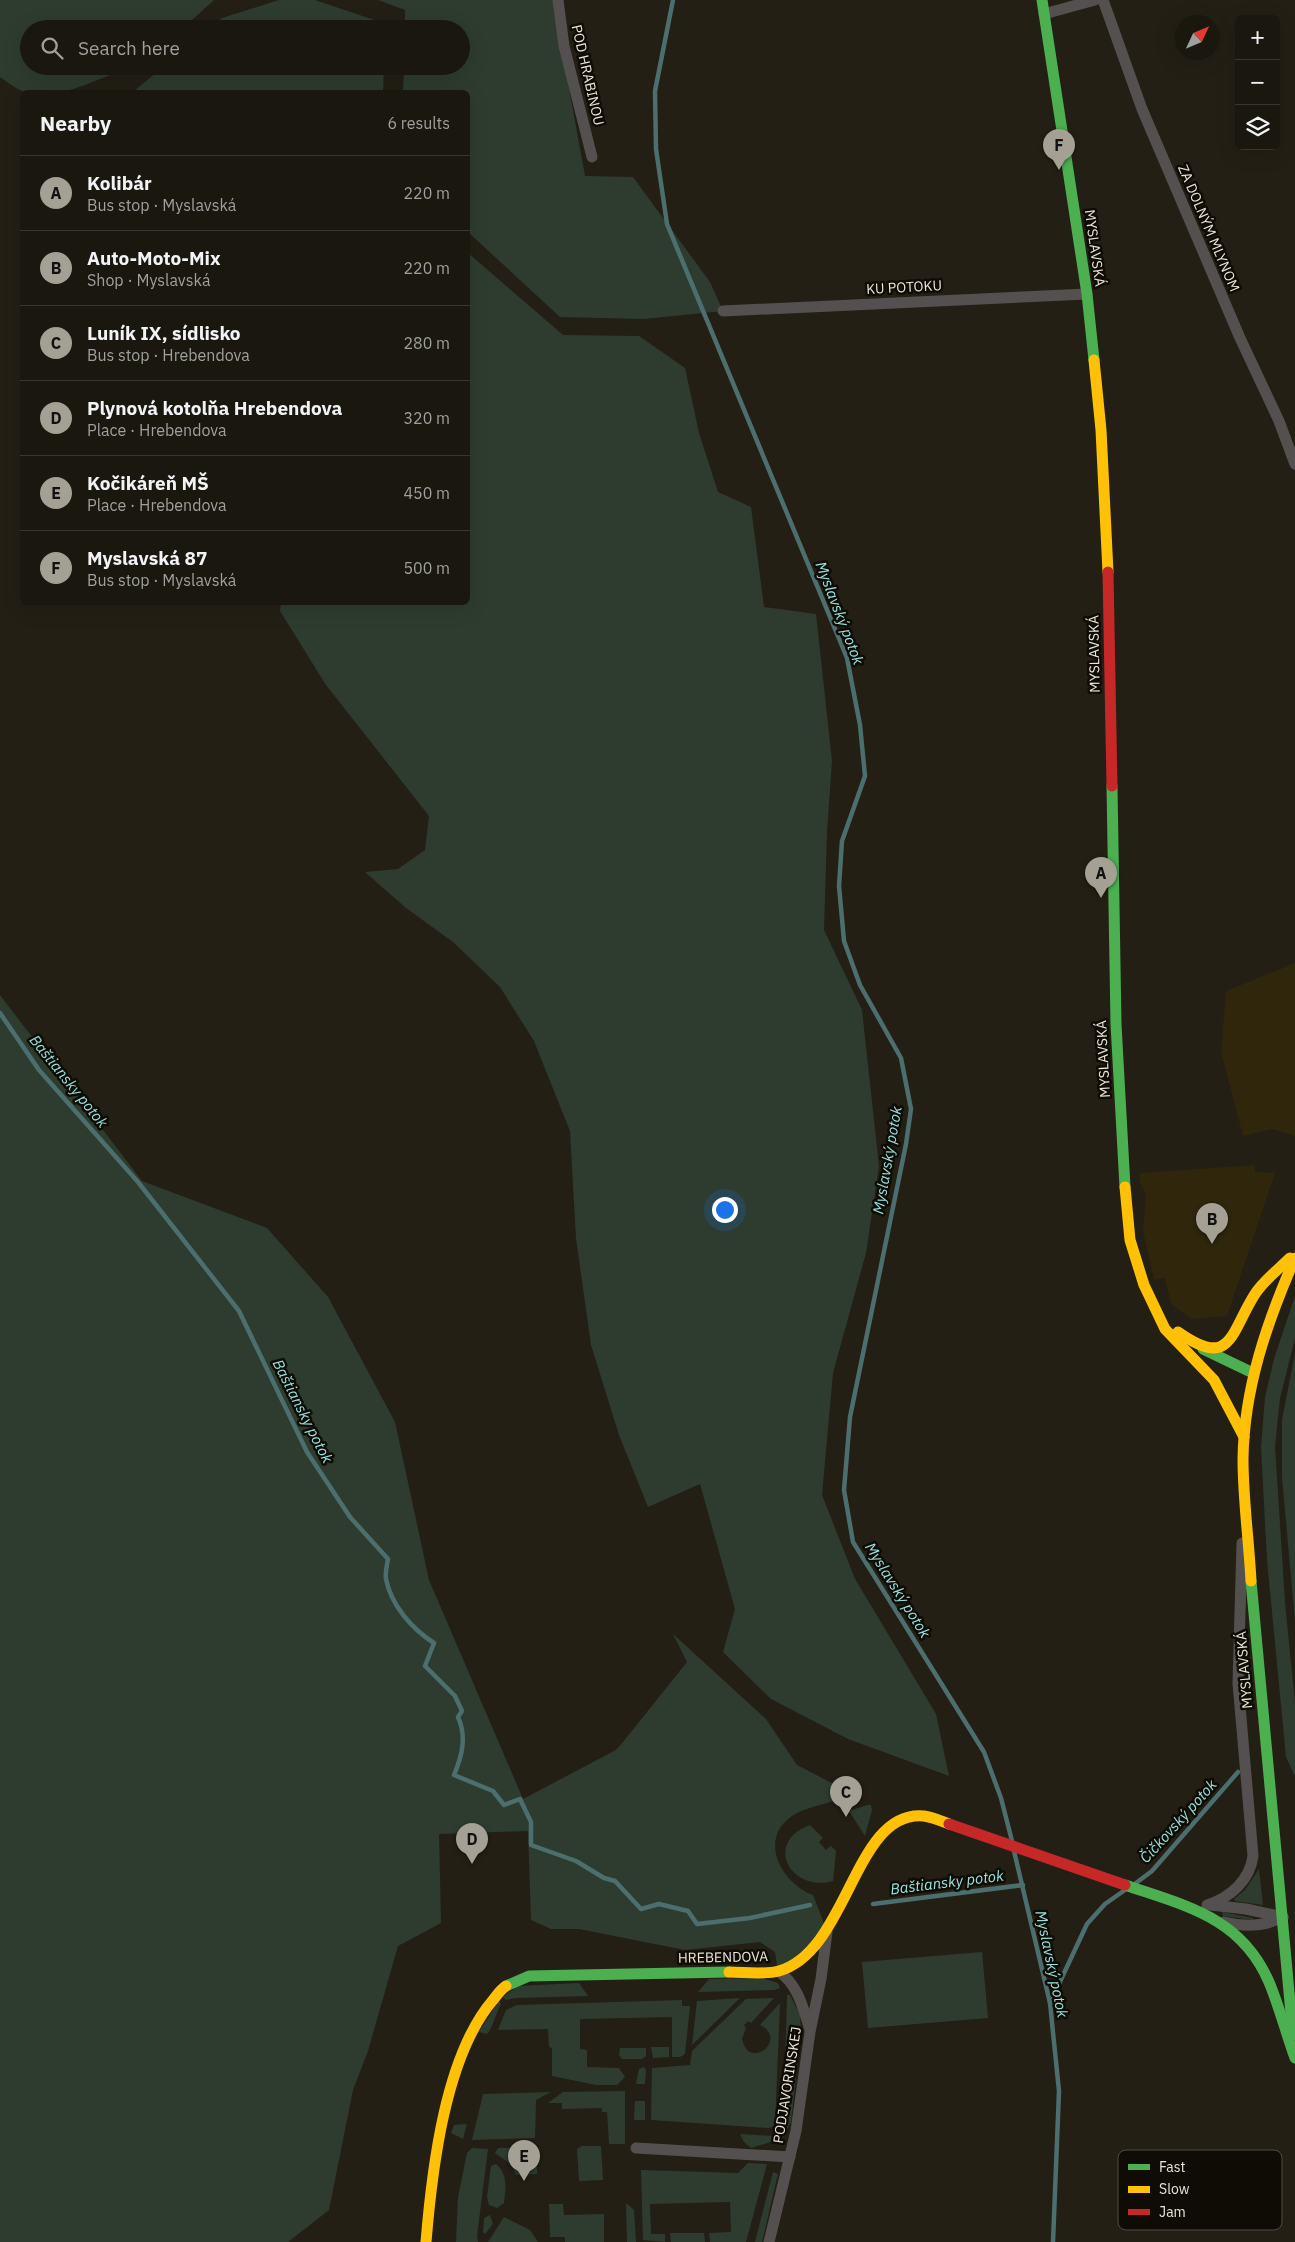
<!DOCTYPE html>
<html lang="en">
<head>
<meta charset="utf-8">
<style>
	body { margin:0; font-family:"IBM Plex Sans",sans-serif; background:#232018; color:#f1f3f6 }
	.controls { position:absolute; right:15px; top:15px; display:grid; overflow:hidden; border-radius:8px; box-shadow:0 5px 20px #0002 }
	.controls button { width:45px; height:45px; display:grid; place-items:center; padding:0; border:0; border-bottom:1px solid #38362f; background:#1a170f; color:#f1f3f6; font:25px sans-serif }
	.compass { position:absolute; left:1175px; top:15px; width:45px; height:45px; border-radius:50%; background:#1a170f; box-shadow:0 5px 20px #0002; rotate:46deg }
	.you { position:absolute; left:724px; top:1209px; width:18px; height:18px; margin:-12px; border:4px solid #fff; border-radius:50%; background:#1a73e8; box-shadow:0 0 0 8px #1a73e833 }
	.badge { display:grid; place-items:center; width:32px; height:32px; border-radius:50%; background:#a4a093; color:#111; font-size:16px; font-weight:700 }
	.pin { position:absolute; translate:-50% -41px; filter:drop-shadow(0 1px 2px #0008) }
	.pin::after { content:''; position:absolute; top:26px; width:18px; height:15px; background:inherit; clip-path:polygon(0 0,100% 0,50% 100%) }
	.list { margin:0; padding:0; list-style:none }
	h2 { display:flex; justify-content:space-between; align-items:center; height:65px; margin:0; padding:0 20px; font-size:21px }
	h2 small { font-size:16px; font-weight:400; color:#9f9f9e }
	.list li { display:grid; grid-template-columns:32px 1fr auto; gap:15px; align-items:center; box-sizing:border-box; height:75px; padding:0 20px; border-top:1px solid #38362f }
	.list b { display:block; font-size:19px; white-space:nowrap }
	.list p { margin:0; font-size:16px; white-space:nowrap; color:#9f9f9e }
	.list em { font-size:16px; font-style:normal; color:#9f9f9e }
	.icon { flex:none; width:28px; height:28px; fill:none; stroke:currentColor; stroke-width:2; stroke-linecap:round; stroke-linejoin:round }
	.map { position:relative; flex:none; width:1295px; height:2242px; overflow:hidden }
	.search { position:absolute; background:#1a170f; box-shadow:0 5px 20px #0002; left:20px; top:20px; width:450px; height:55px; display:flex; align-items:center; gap:12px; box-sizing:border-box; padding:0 18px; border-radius:28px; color:#9f9f9e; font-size:19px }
	.panel { position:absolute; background:#1a170f; box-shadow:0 5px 20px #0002; left:20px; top:90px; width:450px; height:515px; border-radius:8px }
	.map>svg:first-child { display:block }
	.built { fill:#2f260c }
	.green { fill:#2e3c2f }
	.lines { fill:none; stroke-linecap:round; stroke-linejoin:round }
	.stream { stroke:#4c6e6e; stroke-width:4.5 }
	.street { stroke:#545050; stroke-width:11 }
	.fast { stroke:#4caf50; stroke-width:11 }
	.slow { stroke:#ffc107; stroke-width:11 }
	.jam { stroke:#c62828; stroke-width:11 }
	.labels { text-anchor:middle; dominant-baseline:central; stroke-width:5; stroke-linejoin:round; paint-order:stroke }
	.street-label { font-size:14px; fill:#eae5d8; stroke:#0f0c05 }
	.water-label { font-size:15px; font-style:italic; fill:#98e2e2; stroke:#0f0c05 }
	.key { fill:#0f0c05; stroke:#514d44; stroke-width:1 }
	.key-label { font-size:14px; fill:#eae5d8 }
</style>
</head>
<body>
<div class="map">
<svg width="1295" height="2242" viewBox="0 0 1295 2242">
	<rect width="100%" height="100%" fill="#231f14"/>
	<g class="built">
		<polygon points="1295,963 1295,1136 1272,1129 1243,1136 1221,1052 1226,991"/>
		<polygon points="1255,1165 1255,1172 1275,1173 1227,1316 1191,1319 1171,1304 1165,1278 1154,1280 1143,1231 1146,1194 1140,1183 1139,1173"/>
	</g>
	<g class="green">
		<path d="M0 0H214L182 29H29V66H136C99 76 67 100 27 92 18 91 8 82 0 77Z"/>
		<polygon points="279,0 315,0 386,24 385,29 209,29 222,18"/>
		<polygon points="378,0 553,0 585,176 633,177 710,282 723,311 644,319 560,317 468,232 468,92 403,92 404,66 461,66 461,29 405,29 405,10"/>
		<polygon points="164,66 384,66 383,92 133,92"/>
		<polygon points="468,253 563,335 639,336 685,368 699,433 718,492 751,507 764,607 816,614 832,761 827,832 824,930 862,1010 879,1166 866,1253 833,1373 822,1495 855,1579 936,1714 949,1776 848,1739 771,1699 723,1652 735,1609 700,1484 648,1507 619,1435 591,1345 576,1238 570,1131 534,1041 500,987 453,942 406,908 365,872 398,869 425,850 429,816 326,685 280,611 281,602 468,602"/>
		<path d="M0 995 142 1181 267 1228 328 1297 395 1422 429 1580 523 1799 616 1750 623 1742 687 1662 673 1634 766 1719 797 1765 847 1791 845 1798C830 1803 811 1806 797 1813 756 1835 779 1882 813 1895L827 1931 778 1971 775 1952 760 1942 685 1950 579 1929H551L531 1920 528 1831 439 1834 441 1923 398 1946 368 2051 353 2090 329 2210 288 2242H0Z"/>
		<polygon points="1295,1296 1295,1338 1280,1398 1275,1447 1285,1602 1295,1703 1295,1777 1286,1757 1267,1560 1261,1447 1265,1397 1274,1359"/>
		<polygon points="1295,1353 1295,1620 1282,1478 1282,1420"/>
		<polygon points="867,1805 871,1805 872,1810 865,1836 849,1811"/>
		<path d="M810 1825 823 1838 819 1842 826 1850 831 1846 836 1851 833 1881C792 1893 762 1843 810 1825Z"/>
		<polygon points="1259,1869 1263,1905 1235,1901 1234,1899 1245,1890"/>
		<polygon points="1222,1912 1253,1918 1253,1920 1223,1916"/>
		<polygon points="982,1952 988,2018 868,2028 862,1962"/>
		<polygon points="762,1978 778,1983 780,1988 774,1990 698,1992 709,1979"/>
		<polygon points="579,1983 588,1996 516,1998 506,2000 503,1997 518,1986"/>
		<polygon points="787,1995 790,1995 800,2015 801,2033 791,2122 783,2137"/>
		<polygon points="740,1998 692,2045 697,2001"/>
		<path d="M774 1998 751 2023 748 2021 744 2025 746 2028 742 2039C749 2072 789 2039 760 2025L780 2003 775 2125 769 2128 651 2120 652 2068 690 2065 692 2051 746 1999Z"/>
		<polygon points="682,2000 682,2006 690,2006 685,2054 680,2057 672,2057 672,2017 580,2019 580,2049 587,2050 587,2067 619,2068 625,2077 617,2085 596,2085 552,2076 552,2048 549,2047 548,2029 498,2030 506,2010 517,2005"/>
		<path d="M499 2001 501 2004C496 2012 493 2028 487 2034L479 2032Z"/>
		<polygon points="651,2047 669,2047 669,2057 653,2058"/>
		<polygon points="620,2048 646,2048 646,2056 642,2059 622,2059 619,2055"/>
		<polygon points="644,2067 646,2070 645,2084 636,2084 639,2069"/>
		<polygon points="625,2091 625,2144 609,2144 607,2112 602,2112 602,2108 562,2109 562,2103 548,2103 563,2092"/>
		<polygon points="551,2092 536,2100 535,2138 472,2140 483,2094"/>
		<polygon points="635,2101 645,2101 645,2120 634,2120"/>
		<polygon points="467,2124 463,2139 451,2133 454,2125"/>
		<polygon points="740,2134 774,2136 774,2141 751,2148 744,2142"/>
		<polygon points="582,2146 601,2146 603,2180 579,2181 577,2149"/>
		<polygon points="472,2148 488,2149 477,2236 478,2242 456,2242 458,2197 467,2153"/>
		<polygon points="498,2148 535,2148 537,2152 537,2174 516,2175 512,2165 495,2153"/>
		<polygon points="748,2163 767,2164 746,2242 710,2242 709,2233 731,2232 730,2202 650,2204 651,2234 665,2234 665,2242 643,2240 641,2170 738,2173"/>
		<path d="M496 2164C508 2174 506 2188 504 2203L497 2208 489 2205 487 2197 491 2166Z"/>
		<polygon points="773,2172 778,2174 762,2242 755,2242"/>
		<polygon points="626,2203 634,2210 636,2242 627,2242"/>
		<polygon points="549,2204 563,2204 564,2215 604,2214 604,2242 565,2242 565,2237 550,2237"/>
		<polygon points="490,2215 493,2224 485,2234 483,2232 484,2218"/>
		<polygon points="504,2217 530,2230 538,2242 488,2242"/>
		<polygon points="704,2233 705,2242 671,2242 670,2233"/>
	</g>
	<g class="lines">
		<g class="stream">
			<polyline points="673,0 655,91 656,149 667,224 847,658 860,725 865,776 842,841 839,886 844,941 860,985 901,1058 911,1109 906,1144 850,1417 844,1490 853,1542 984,1752 1001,1798 1012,1841"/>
			<path d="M0 1013 39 1070 138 1182 239 1311 307 1452 350 1517 388 1559C387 1565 385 1573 386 1579 391 1605 412 1629 434 1643L425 1666 455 1696 462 1711 458 1717C467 1737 462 1756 454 1775L493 1791 504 1805 520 1799 531 1822V1845L576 1861 604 1878 615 1881 641 1909 659 1904 688 1911 697 1924 750 1918 810 1905"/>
			<polyline points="1014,1851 1050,2003 1059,2091 1053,2242"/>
			<polyline points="1136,1883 1152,1871 1238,1772"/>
			<polyline points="873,1904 1023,1885"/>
			<polyline points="1050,2003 1087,1924 1105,1904 1125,1890"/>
		</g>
		<g class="street">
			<polyline points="558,0 564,46 592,157"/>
			<polyline points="1103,0 1142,109 1240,338 1279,421 1295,464"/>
			<polyline points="1044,14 1095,0"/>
			<polyline points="723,311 1087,294"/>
			<path d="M1207 1905C1230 1898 1250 1880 1253 1856L1238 1683 1242 1543"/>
			<polyline points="1211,1905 1246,1909 1283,1917"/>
			<path d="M1224 1922C1244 1927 1264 1927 1283 1917"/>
			<path d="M778 1971C798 1984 803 2008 810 2030"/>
			<polyline points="636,2148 790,2157"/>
			<polyline points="769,2242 796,2131 810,2032 821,1979 827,1932"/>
		</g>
		<g class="fast">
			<polyline points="1042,0 1087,294 1094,360"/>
			<polyline points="1112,786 1116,1024 1125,1187"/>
			<polyline points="1203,1349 1253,1373"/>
			<polyline points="1251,1581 1293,2035"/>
			<path d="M1125 1885C1186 1906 1241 1917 1269 1982 1279 2006 1286 2033 1295 2058"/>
			<polyline points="506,1986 529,1976 729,1972"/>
		</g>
		<g class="slow">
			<polyline points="1094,360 1101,430 1108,572"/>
			<polyline points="1125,1187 1130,1240 1144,1285 1165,1329 1214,1380 1244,1437"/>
			<path d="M1178 1332C1232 1370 1230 1333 1255 1294 1264 1280 1278 1270 1290 1258"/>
			<path d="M1251 1581C1249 1541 1243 1500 1243 1459 1244 1388 1267 1322 1295 1258"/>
			<path d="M729 1972C744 1972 764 1975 779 1971 849 1951 854 1809 924 1816 932 1817 941 1821 949 1824"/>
			<path d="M426 2242C432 2169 445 2056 493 2000 497 1995 501 1989 506 1986"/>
		</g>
		<g class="jam">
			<polyline points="1108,572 1112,786"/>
			<polyline points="949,1824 1125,1885"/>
		</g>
	</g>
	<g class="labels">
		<g class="street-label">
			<text transform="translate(588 75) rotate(77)">POD HRABINOU</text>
			<text transform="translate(1209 228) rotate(67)">ZA DOLNÝM MLYNOM</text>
			<text transform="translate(1095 248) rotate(82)">MYSLAVSKÁ</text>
			<text transform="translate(904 287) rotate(-3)">KU POTOKU</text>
			<text transform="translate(1094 654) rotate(-91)">MYSLAVSKÁ</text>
			<text transform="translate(1103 1059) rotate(-93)">MYSLAVSKÁ</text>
			<text transform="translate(1244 1670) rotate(-95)">MYSLAVSKÁ</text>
			<text transform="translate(723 1957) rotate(-1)">HREBENDOVA</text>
			<text transform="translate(787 2085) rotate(-81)">PODJAVORINSKEJ</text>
		</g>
		<g class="water-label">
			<text transform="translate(840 613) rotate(69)">Myslavský potok</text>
			<text transform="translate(69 1081) rotate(51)">Baštiansky potok</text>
			<text transform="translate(887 1160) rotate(-80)">Myslavský potok</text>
			<text transform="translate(303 1411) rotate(63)">Baštiansky potok</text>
			<text transform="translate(898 1590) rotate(58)">Myslavský potok</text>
			<text transform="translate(1178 1821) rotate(-48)">Čičkovský potok</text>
			<text transform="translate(947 1882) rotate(-7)">Baštiansky potok</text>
			<text transform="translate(1052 1964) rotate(78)">Myslavský potok</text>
		</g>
	</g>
	<rect x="1118" y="2150" width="164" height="80" rx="8" class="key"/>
	<rect x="1128" y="2164" width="22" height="6" fill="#4caf50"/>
	<rect x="1128" y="2186" width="22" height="7" fill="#ffc107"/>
	<rect x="1128" y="2209" width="22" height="6" fill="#c62828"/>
	<g class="key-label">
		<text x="1159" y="2172">Fast</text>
		<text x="1159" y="2194">Slow</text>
		<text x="1159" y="2217">Jam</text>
	</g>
</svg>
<div class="controls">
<button>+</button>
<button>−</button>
<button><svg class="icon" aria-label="layers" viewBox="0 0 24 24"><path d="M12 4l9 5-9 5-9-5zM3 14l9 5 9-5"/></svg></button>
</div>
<svg class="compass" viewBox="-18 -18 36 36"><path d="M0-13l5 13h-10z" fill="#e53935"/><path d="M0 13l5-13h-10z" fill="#9f9f9e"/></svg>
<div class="you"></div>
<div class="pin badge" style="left:1101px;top:898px">A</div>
<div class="pin badge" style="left:1212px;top:1244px">B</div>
<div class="pin badge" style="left:846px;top:1817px">C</div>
<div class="pin badge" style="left:472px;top:1864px">D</div>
<div class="pin badge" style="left:524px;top:2181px">E</div>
<div class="pin badge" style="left:1059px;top:170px">F</div>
<div class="search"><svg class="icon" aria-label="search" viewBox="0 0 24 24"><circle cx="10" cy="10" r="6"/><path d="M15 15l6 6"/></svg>Search here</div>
<section class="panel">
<h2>Nearby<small>6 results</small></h2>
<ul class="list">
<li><span class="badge">A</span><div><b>Kolibár</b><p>Bus stop · Myslavská</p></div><em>220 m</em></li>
<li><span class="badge">B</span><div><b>Auto-Moto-Mix</b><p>Shop · Myslavská</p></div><em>220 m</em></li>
<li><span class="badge">C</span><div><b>Luník IX, sídlisko</b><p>Bus stop · Hrebendova</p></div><em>280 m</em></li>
<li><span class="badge">D</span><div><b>Plynová kotolňa Hrebendova</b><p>Place · Hrebendova</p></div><em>320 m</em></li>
<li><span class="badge">E</span><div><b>Kočikáreň MŠ</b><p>Place · Hrebendova</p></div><em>450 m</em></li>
<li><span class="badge">F</span><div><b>Myslavská 87</b><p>Bus stop · Myslavská</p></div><em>500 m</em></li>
</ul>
</section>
</div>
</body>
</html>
